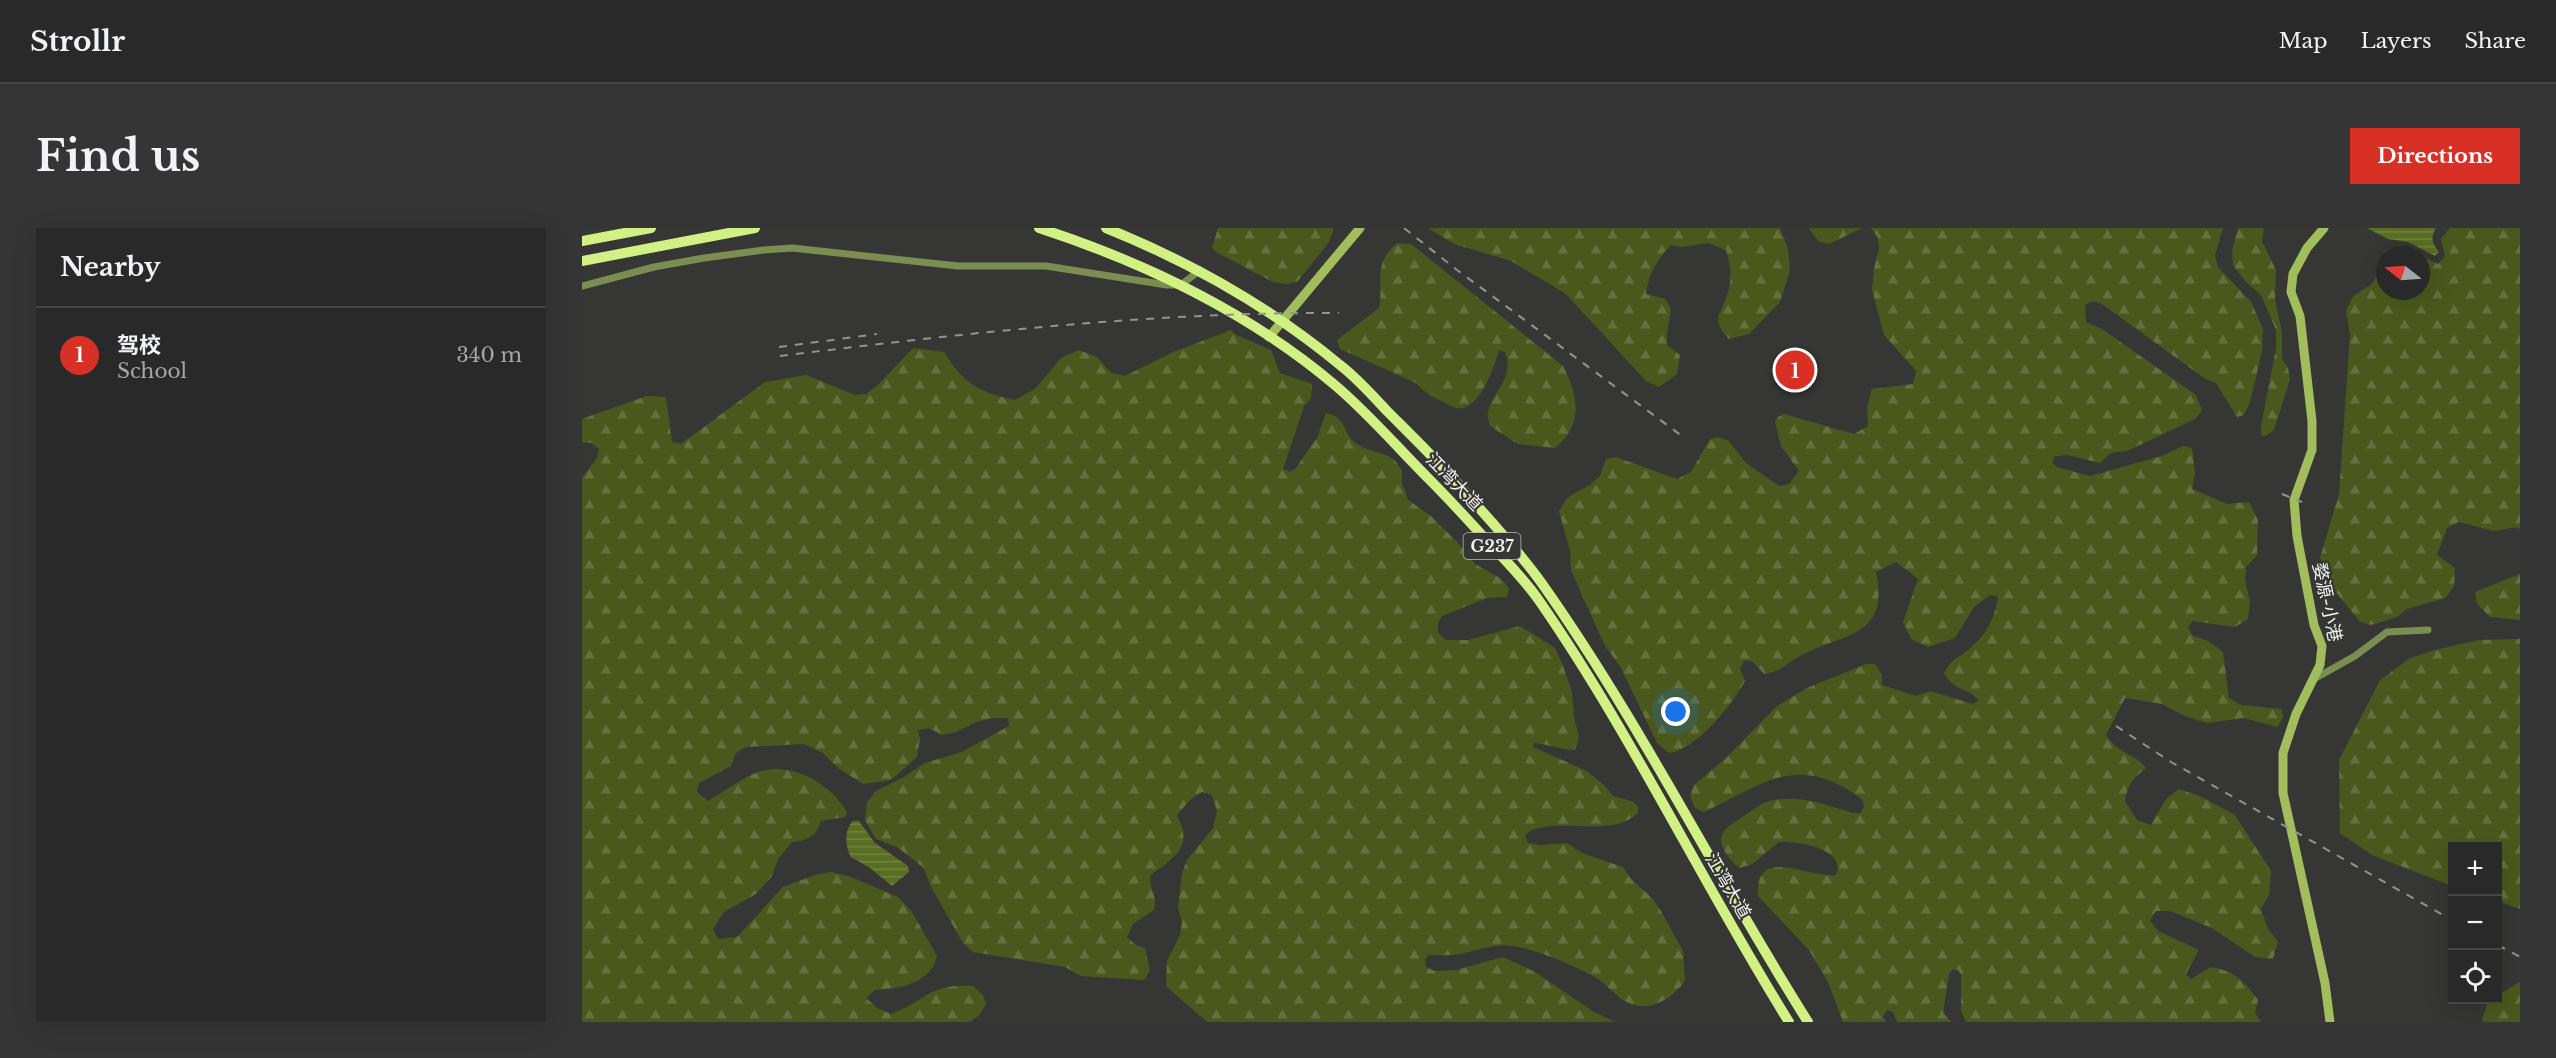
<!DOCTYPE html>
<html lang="en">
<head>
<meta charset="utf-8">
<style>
	body { margin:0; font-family:"Libre Baskerville","Noto Sans SC",serif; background:#343534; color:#f1f3f6 }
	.controls { position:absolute; right:18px; bottom:18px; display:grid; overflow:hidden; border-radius:0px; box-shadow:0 6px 24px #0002 }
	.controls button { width:54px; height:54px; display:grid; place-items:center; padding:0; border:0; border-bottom:2px solid #444545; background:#282928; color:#f1f3f6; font:30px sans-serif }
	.compass { position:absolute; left:1794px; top:18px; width:54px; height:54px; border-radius:50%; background:#282928; box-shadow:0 6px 24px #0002; rotate:287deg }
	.you { position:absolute; left:1094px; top:484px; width:21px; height:21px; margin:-15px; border:4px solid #fff; border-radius:50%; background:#1a73e8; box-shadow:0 0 0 9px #1a73e833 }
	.badge { display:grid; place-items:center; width:39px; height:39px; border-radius:50%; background:#d93025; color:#fff; font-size:20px; font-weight:700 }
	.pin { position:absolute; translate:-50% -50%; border:3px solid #fff; box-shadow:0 2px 6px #0006 }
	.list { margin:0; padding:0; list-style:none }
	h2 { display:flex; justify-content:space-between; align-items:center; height:78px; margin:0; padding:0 24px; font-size:26px }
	h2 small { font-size:20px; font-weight:400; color:#a5a6a8 }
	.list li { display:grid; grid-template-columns:39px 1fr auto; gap:18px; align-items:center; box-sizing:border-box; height:96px; padding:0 24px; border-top:2px solid #444545 }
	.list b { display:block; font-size:22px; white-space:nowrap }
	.list p { margin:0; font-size:20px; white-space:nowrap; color:#a5a6a8 }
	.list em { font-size:20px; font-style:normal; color:#a5a6a8 }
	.icon { flex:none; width:33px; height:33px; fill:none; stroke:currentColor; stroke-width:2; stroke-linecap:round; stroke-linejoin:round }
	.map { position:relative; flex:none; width:1938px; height:794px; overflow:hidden; border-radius:0px }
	header { display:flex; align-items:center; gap:36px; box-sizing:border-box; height:84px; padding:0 30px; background:#282928; border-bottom:2px solid #444545 }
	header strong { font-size:28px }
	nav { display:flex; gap:33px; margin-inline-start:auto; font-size:21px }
	.intro { display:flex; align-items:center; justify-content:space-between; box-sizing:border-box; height:144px; padding:0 36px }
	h1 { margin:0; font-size:42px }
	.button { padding:15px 27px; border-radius:0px; background:#d93025; color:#fff; font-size:21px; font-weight:700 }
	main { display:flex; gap:36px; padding:0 36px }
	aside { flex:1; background:#282928; border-radius:0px; box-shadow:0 6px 24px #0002 }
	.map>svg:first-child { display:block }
	.forest { fill:url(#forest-firs) }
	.water { fill:url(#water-rules) }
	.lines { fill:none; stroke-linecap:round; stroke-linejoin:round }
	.minor { stroke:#7c8d52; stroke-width:7 }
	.secondary { stroke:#a4bd5c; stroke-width:9 }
	.trunk { stroke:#d3f084; stroke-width:10 }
	.rail { stroke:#929391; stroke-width:2; stroke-dasharray:8 8; stroke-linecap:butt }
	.labels { text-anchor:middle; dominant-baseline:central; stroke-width:4.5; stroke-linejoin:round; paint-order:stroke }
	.shield { fill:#363735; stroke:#b9b9b7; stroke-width:1.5 }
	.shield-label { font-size:16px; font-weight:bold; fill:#f1f1ef }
	.street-label { font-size:18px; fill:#f1f1ef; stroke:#363735 }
</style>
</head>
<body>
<header>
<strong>Strollr</strong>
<nav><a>Map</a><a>Layers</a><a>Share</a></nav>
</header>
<div class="intro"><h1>Find us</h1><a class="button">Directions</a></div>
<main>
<aside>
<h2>Nearby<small></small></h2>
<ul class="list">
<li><span class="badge">1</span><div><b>驾校</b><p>School</p></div><em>340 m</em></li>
</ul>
</aside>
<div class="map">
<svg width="1938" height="794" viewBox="0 0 1938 794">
	<defs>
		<pattern id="forest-firs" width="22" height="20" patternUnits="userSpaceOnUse" patternTransform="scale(1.5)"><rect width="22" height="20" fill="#4a581d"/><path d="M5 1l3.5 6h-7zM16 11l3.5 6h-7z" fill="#65703e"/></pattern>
		<pattern id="water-rules" width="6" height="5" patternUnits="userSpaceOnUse" patternTransform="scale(1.5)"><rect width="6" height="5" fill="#5b6d22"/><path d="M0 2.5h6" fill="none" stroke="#738242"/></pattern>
	</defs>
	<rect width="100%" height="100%" fill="#363735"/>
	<g class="forest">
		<polygon points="636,0 752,0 747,14 716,53 706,56 691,54 634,24 630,20"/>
		<path d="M846 0H1198L1206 20 1208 42 1198 74 1167 106 1147 111C1127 89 1140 87 1146 64 1150 49 1149 37 1144 22L1126 15 1101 19 1089 17C1074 33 1067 45 1064 66L1083 71 1089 81 1085 105V117L1098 127 1095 146 1077 159 1064 153 984 66 929 33 872 16Z"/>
		<polygon points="1227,0 1280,0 1247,16 1236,13"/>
		<path d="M1289 0H1641L1633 27 1636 39 1669 74 1681 101 1680 123 1668 174 1662 187 1655 189 1634 155 1622 150 1520 76 1511 73 1503 77 1504 94 1520 101 1614 167 1620 183 1613 191 1545 223 1529 225 1518 235 1485 227 1473 228 1470 234 1475 239 1508 248 1580 228 1601 218 1610 220 1613 246 1610 261 1645 276 1667 274 1676 292 1675 327 1664 339 1663 352 1668 373 1666 391 1653 399 1611 393 1606 399 1610 407 1626 413 1641 424 1647 470 1659 477 1700 481 1701 490 1695 499 1662 490 1625 495 1603 488 1580 476 1543 470 1524 507C1537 527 1550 523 1564 540 1551 550 1545 557 1543 573L1555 592 1569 597 1584 571 1597 561 1620 569 1653 587 1689 643 1687 667 1679 681 1686 701 1696 714 1691 731 1673 729 1630 700 1588 683H1574L1568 693 1576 703 1617 722 1604 746 1609 751 1629 739C1653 743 1662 753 1676 772L1673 785 1679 794H1384L1379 783V747L1376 742 1371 741 1367 746 1361 785 1370 794H1315L1311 784 1305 782 1301 788 1304 794H1261L1246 754 1227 722 1176 668C1173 615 1229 652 1254 647 1265 620 1215 613 1197 614L1170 636 1158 640C1149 634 1134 617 1141 605 1145 598 1157 592 1163 587 1171 582 1179 575 1188 573 1216 566 1244 577 1271 585H1278L1282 579 1280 571C1214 523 1182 556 1122 584L1113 580 1108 568 1112 557 1144 530 1195 478 1225 460 1284 436H1293L1300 447V457L1334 468 1348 463 1391 476 1397 472C1384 459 1372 463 1362 445 1372 429 1373 432 1386 422 1404 407 1413 391 1416 368L1408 367 1392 379 1373 410 1346 419 1329 411 1321 394 1336 351 1314 334 1294 344C1308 410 1261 405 1218 428 1202 436 1202 443 1182 446L1171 434 1163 432 1158 440 1163 453C1151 476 1114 522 1087 525L1075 515 1039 440 1022 416 989 342 988 323 977 283 986 269 1008 257 1018 248 1024 231 1034 229 1095 251 1109 244 1128 211 1135 209 1147 213 1164 235 1197 258 1207 256 1217 243 1199 218 1193 194 1196 189 1202 186 1272 206 1286 198 1285 179 1290 161 1331 156 1334 143 1302 107 1290 62 1292 40 1297 21 1296 10Z"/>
		<polygon points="1656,0 1682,0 1680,13 1694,42 1693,72 1700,104 1700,131 1706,140 1708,151 1692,202 1684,208 1679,207 1679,198 1694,120 1694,102 1679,67 1663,53 1651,37 1650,22"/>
		<polygon points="1868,0 1938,0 1938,301 1935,299 1912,303 1877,294 1865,300 1855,327 1873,340 1872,358 1863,370 1825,381 1815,389 1789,397 1778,394 1753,363 1748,347 1738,330 1757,266 1768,106 1764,83 1771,68 1789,57 1803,34 1803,63 1839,63 1839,28 1856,36 1863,28 1859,11"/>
		<path d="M815 15 829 16 981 138C996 167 1002 197 973 220L936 216 908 198C907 194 905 187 906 184 911 163 933 150 923 124L917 122C912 139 901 171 884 179 875 183 865 176 857 172 847 167 841 163 834 155L758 121 755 112 797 80C802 52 790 37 815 15Z"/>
		<polygon points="1821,18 1838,27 1807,27 1812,19"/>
		<path d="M649 102 654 107 689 122 698 145 730 156 729 170 722 178 701 241 708 244 713 241 735 210 744 185C766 190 759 202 772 214 784 224 801 223 811 231 815 234 817 239 820 242V255L826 272 849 288 877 316 893 336 918 350 927 360 925 369 905 370 860 388 856 395V405L864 412H886L938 398 973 420 980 435 990 464 992 490 997 509 993 522C979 522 966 516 952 515L951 519 1005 543 1022 557 1031 568 1052 574 1056 579V584C1033 613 965 585 943 607L946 615 959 617 984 615 1002 626 1041 639 1049 651 1069 669 1079 683 1101 723 1103 753C1089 772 1065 787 1041 772 1031 765 1023 755 1013 749 989 736 958 723 932 718 909 714 890 726 869 727 861 728 854 727 846 727L843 732 844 739 853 743 874 742 921 729 953 744 1012 784 1033 794H625L584 758 585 733 598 707 600 694 596 680 600 645 605 632 631 600 635 583 630 567 620 564 608 572 595 587C612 620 592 629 569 647 566 661 576 666 572 682L551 696 545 709 554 717 563 720 568 742 562 752 499 748 483 739 391 724 381 715 348 657 342 640 315 619 294 611 283 592 285 574 294 563 322 549 343 535 380 524 427 498 426 490H411L394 494 374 504 360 507 347 500 336 502 338 510 335 529 309 552 281 556 256 540 241 525 222 516 164 519 154 525 149 538 117 555 115 564 126 573C143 563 161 549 179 543 211 534 250 557 265 584L263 589 239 593C234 609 226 612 210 614L196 631 190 648 174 666 142 684 131 701 136 711 155 709 201 659 233 647 249 644 269 649 316 669 330 684 355 728C349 755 318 761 293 762L284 770 295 780 309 786C345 772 348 755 391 758L401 767 404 776 398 786 388 794H0V250L15 230 17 221 9 215 0 214V191L65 168 84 169 90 214 99 216 183 154 224 147 273 167 284 166 296 157 331 120 362 124C382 156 396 164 433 172L454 160 479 130 497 122 515 129 529 145 543 148 589 125Z"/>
		<polygon points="1938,346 1938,392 1908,389 1895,376 1893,364"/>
		<polygon points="1938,411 1938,681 1916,673 1916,618 1870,618 1870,658 1790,627 1758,605 1757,532 1798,452 1828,430 1853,422 1897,412"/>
		<polygon points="1938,754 1938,794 1901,794 1900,791 1907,772 1916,772 1916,767"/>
	</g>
	<g class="water">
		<path d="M1785 0H1854C1848 10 1850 15 1857 24L1853 28 1826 14 1806 11Z"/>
		<path d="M271 593H277L293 615 326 638 327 644 310 658 288 640 269 629C263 617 262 602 271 593Z"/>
	</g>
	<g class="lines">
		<g class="minor">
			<polyline points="0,58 72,39 122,30 182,22 210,20 376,38 464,38 585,57 599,57 618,42"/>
			<polyline points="1732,451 1773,428 1805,404 1846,402"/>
		</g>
		<g class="secondary">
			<polyline points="1742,0 1725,20 1711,46 1709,64 1718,88 1730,193 1730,222 1712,272 1715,308 1732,397 1740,418 1738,437 1714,486 1701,525 1701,565 1743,755 1748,794"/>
			<polyline points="687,109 778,0"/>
		</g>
		<g class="trunk">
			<path d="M457 0C564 35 667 84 754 158 787 186 816 220 846 250 867 271 888 294 908 316 925 334 942 351 956 371 1050 506 1120 655 1207 794"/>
			<path d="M524 0C608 34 688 79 758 137 775 150 790 167 805 183 834 212 864 241 891 273 915 300 940 327 961 357 1059 496 1135 650 1226 794"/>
			<polyline points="0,13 69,0"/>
			<polyline points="0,33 173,0"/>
		</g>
		<g class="rail">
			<polyline points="822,0 875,42 1100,208"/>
			<polyline points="197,119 295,106"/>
			<path d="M198 128C384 105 570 84 757 85"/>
			<polyline points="1700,266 1720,274"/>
			<polyline points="1534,498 1589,534 1870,692"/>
			<polyline points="1916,717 1938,729"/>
		</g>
	</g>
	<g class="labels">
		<rect class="shield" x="881.5" y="305" width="57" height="26" rx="4.5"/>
		<g class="shield-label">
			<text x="910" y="318">G237</text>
		</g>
		<g class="street-label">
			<text transform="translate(872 254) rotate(46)">江湾大道</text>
			<text transform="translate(1745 374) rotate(78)">婺源-小港</text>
			<text transform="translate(1146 658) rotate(60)">江湾大道</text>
		</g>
	</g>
</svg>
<div class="controls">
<button>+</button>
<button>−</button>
<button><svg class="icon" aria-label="locate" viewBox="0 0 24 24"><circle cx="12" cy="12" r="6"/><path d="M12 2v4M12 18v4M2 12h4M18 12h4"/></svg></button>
</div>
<svg class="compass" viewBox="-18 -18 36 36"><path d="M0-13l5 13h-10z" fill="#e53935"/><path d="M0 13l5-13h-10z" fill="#a5a6a8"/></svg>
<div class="you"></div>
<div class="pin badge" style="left:1213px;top:142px">1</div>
</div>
</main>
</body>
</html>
